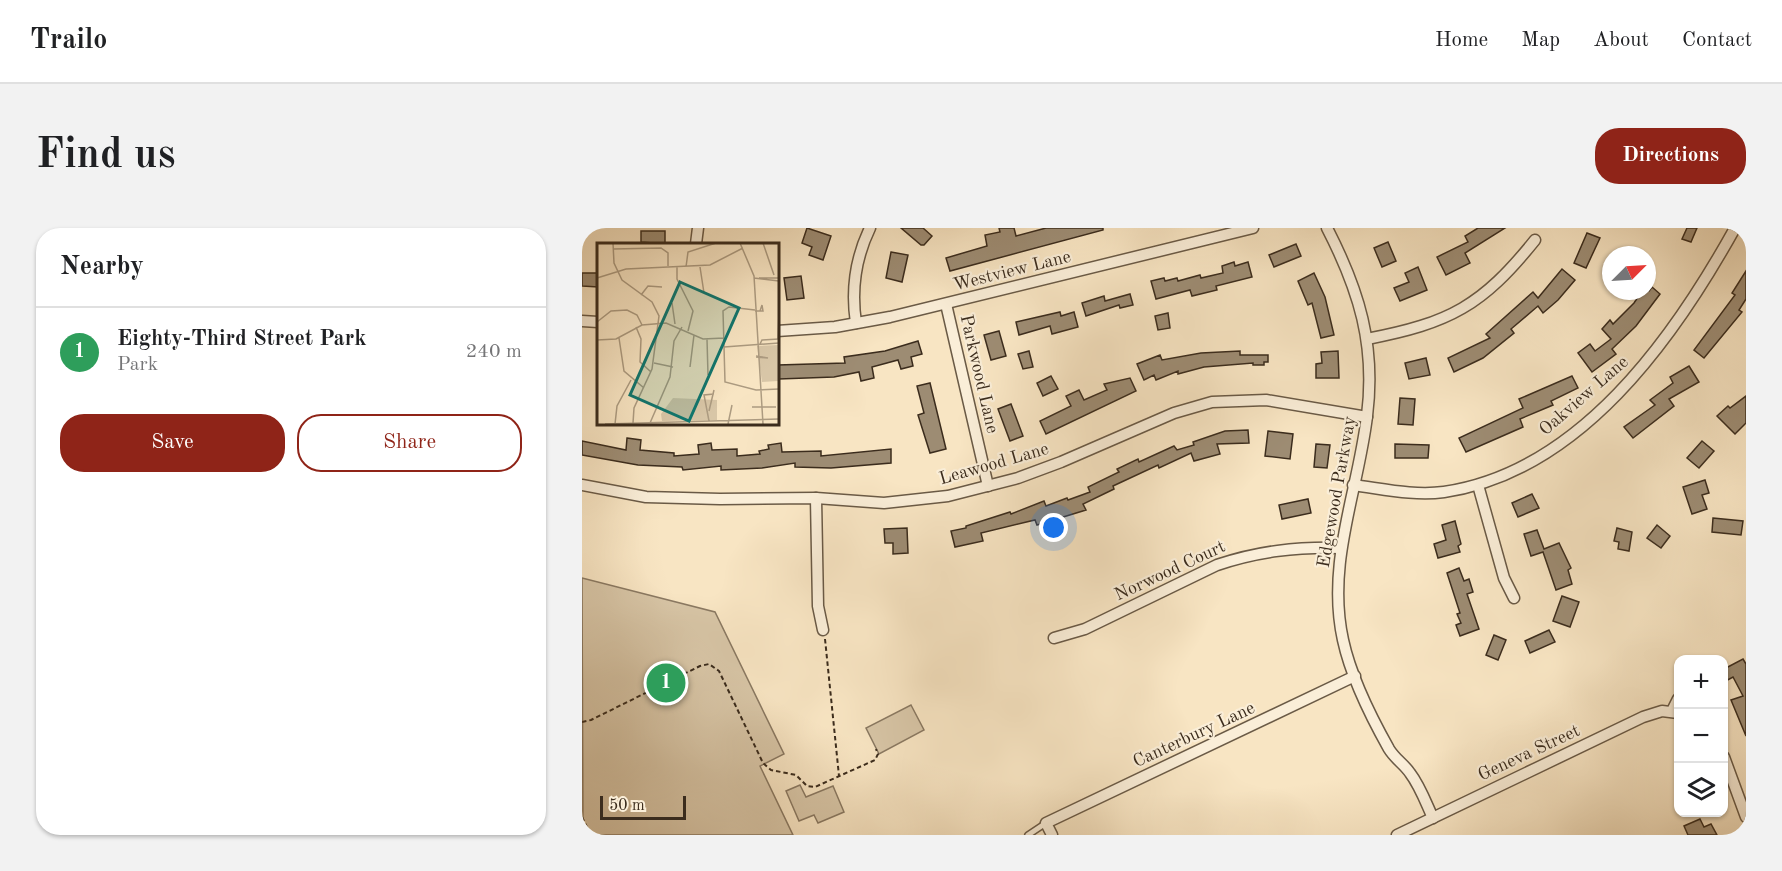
<!DOCTYPE html>
<html lang="en">
<head>
<meta charset="utf-8">
<style>
	body { margin:0; font-family:"Old Standard TT",serif; background:#f2f2f2; color:#202124 }
	.controls { position:absolute; right:18px; bottom:18px; display:grid; overflow:hidden; border-radius:12px; box-shadow:0 2px 4px #0004 }
	.controls button { width:54px; height:54px; display:grid; place-items:center; padding:0; border:0; border-bottom:2px solid #e0e0e0; background:#fff; color:#202124; font:30px sans-serif }
	.compass { position:absolute; left:1020px; top:18px; width:54px; height:54px; border-radius:50%; background:#fff; box-shadow:0 2px 4px #0004; rotate:66deg }
	.scale { position:absolute; left:18px; bottom:15px; width:86px; box-sizing:border-box; padding-left:6px; border:3px solid #3b2c1d; border-top:0; font-size:16px; line-height:21px; white-space:nowrap; color:#3b2c1d; -webkit-text-stroke:4px #faeed8; paint-order:stroke }
	.you { position:absolute; left:472px; top:300px; width:21px; height:21px; margin:-15px; border:4px solid #fff; border-radius:50%; background:#1a73e8; box-shadow:0 0 0 9px #1a73e833 }
	.badge { display:grid; place-items:center; width:39px; height:39px; border-radius:50%; background:#8f2418; color:#fff; font-size:20px; font-weight:700 }
	.pin { position:absolute; translate:-50% -50%; border:3px solid #fff; box-shadow:0 2px 6px #0006 }
	.list { margin:0; padding:0; list-style:none }
	h2 { display:flex; justify-content:space-between; align-items:center; height:78px; margin:0; padding:0 24px; font-size:26px }
	h2 small { font-size:20px; font-weight:400; color:#757577 }
	.list li { display:grid; grid-template-columns:39px 1fr auto; gap:18px; align-items:center; box-sizing:border-box; height:90px; padding:0 24px; border-top:2px solid #e0e0e0 }
	.list b { display:block; font-size:22px; white-space:nowrap }
	.list p { margin:0; font-size:20px; white-space:nowrap; color:#757577 }
	.list em { font-size:20px; font-style:normal; color:#757577 }
	.actions { display:flex; gap:12px; padding:18px 24px }
	.actions a { flex:1; padding:14px 0; border:2px solid #8f2418; border-radius:24px; text-align:center; font-size:21px; color:#8f2418 }
	.actions .main { background:#8f2418; color:#fff }
	.icon { flex:none; width:33px; height:33px; fill:none; stroke:currentColor; stroke-width:2; stroke-linecap:round; stroke-linejoin:round }
	.map { position:relative; flex:none; width:1164px; height:607px; overflow:hidden; border-radius:24px }
	header { display:flex; align-items:center; gap:36px; box-sizing:border-box; height:84px; padding:0 30px; background:#fff; border-bottom:2px solid #e0e0e0 }
	header strong { font-size:28px }
	nav { display:flex; gap:33px; margin-inline-start:auto; font-size:21px }
	.intro { display:flex; align-items:center; justify-content:space-between; box-sizing:border-box; height:144px; padding:0 36px }
	h1 { margin:0; font-size:42px }
	.button { padding:15px 27px; border-radius:24px; background:#8f2418; color:#fff; font-size:21px; font-weight:700 }
	main { display:flex; gap:36px; padding:0 36px }
	aside { flex:1; background:#fff; border-radius:24px; box-shadow:0 2px 4px #0004 }
	.map>svg:first-child { display:block }
	.green { fill:#d8c6a7; stroke:#8a7962; stroke-width:1.5 }
	.building { fill:#9d8c73; stroke:#3b2c1d; stroke-width:1.5 }
	.lines { fill:none; stroke-linecap:round; stroke-linejoin:round }
	.lane-casing { stroke:#6a5a46; stroke-width:8 }
	.street-casing { stroke:#6a5a46; stroke-width:13 }
	.path { stroke:#3b2c1d; stroke-width:2; stroke-dasharray:4.5 3; stroke-linecap:butt }
	.lane { stroke:#faeed8; stroke-width:5 }
	.street { stroke:#faeed8; stroke-width:10 }
	.labels { text-anchor:middle; dominant-baseline:central; stroke-width:4.5; stroke-linejoin:round; paint-order:stroke }
	.street-label { font-size:18px; fill:#3b2c1d; stroke:#faeed8 }
	.inset-road { fill:none; stroke:#ac9b81; stroke-width:1.5 }
	.view { fill:#0f766e; fill-opacity:0.15; stroke:#0f766e; stroke-width:3 }
	.inset-edge { fill:none; stroke:#3b2c1d; stroke-width:3 }
</style>
</head>
<body>
<header>
<strong>Trailo</strong>
<nav><a>Home</a><a>Map</a><a>About</a><a>Contact</a></nav>
</header>
<div class="intro"><h1>Find us</h1><a class="button">Directions</a></div>
<main>
<aside>
<h2>Nearby<small></small></h2>
<ul class="list">
<li><span class="badge" style="background:#2e9e5b">1</span><div><b>Eighty-Third Street Park</b><p>Park</p></div><em>240 m</em></li>
</ul>
<div class="actions"><a class="main">Save</a><a>Share</a></div>
</aside>
<div class="map">
<svg width="1164" height="607" viewBox="0 0 1164 607">
	<rect width="100%" height="100%" fill="#f8e5c3"/>
	<filter id="stains"><feTurbulence type="fractalNoise" baseFrequency=".00333" numOctaves="4"/><feColorMatrix values="0 0 0 0 .2 0 0 0 0 .09 0 0 0 0 .02 0 0 0 .5 -.17"/></filter>
	<radialGradient id="worn" r=".72"><stop offset=".6" stop-color="#630" stop-opacity="0"/><stop offset="1" stop-color="#630" stop-opacity=".3"/></radialGradient>
	<g class="green">
		<polygon points="0,350 133,384 202,526 178,538 211,607 1,607"/>
		<polygon points="329,477 342,502 297,526 284,500"/>
		<polygon points="218,557 224,569 251,558 262,584 236,595 232,587 217,593 204,563"/>
	</g>
	<g class="building">
		<polygon points="225,0 249,8 241,32 227,27 230,19 220,15"/>
		<polygon points="319,0 341,0 350,8 342,17 339,17"/>
		<polygon points="417,0 432,0 434,8 464,0 521,0 521,2 368,43 364,30 405,18 403,7 418,4"/>
		<polygon points="896,0 923,0 883,25 888,35 864,47 855,29 886,14 883,8"/>
		<polygon points="1105,0 1115,0 1109,14 1100,11"/>
		<polygon points="59,3 83,3 83,16 59,14"/>
		<polygon points="1005,5 1018,10 1004,40 992,35"/>
		<polygon points="806,14 814,33 800,39 792,20"/>
		<polygon points="714,16 719,28 692,39 687,27"/>
		<polygon points="309,24 326,27 320,54 304,50"/>
		<polygon points="652,34 653,38 666,34 670,49 634,58 635,62 610,68 608,62 574,71 569,53 582,50 583,53 595,50 596,53 618,47 619,50 641,45 640,38"/>
		<polygon points="836,39 845,62 818,73 812,60 827,54 823,45"/>
		<polygon points="980,41 993,52 976,72 961,85 956,78 929,101 932,105 901,130 872,144 866,130 908,110 904,106 951,64 956,70"/>
		<polygon points="1164,43 1164,71 1157,82 1160,84 1122,130 1112,122 1153,67 1150,65"/>
		<polygon points="0,45 16,45 16,59 0,58"/>
		<polygon points="732,45 743,69 752,107 739,110 730,75 726,77 716,53"/>
		<polygon points="219,48 222,70 205,72 202,50"/>
		<polygon points="1070,59 1078,66 1054,98 1030,121 1034,126 1010,144 996,125 1008,116 1013,123 1029,111 1020,101 1028,92 1031,96 1052,75 1060,63 1067,63"/>
		<polygon points="548,66 551,77 538,80 537,77 504,88 500,75 522,68 523,73"/>
		<polygon points="478,84 479,88 492,84 496,99 470,106 468,98 437,107 434,94"/>
		<polygon points="586,85 588,100 576,102 573,88"/>
		<polygon points="417,103 424,128 409,132 402,107"/>
		<polygon points="336,113 340,126 329,129 331,138 319,141 316,132 290,139 292,150 279,153 277,144 252,149 197,151 196,137 263,135 262,129 303,123"/>
		<polygon points="447,123 451,139 441,141 436,126"/>
		<polygon points="658,123 658,127 686,127 686,134 682,134 682,137 671,137 671,135 622,139 596,146 596,143 574,152 572,147 562,152 555,136 578,127 580,132 619,125"/>
		<polygon points="756,123 757,150 734,150 734,136 740,135 739,124"/>
		<polygon points="844,130 848,147 827,151 823,135"/>
		<polygon points="1107,138 1117,154 1087,171 1092,178 1051,210 1042,199 1073,177 1068,172 1091,155 1088,149"/>
		<polygon points="469,148 476,161 461,168 455,155"/>
		<polygon points="990,148 996,160 969,173 971,177 938,191 941,199 884,224 877,210 941,180 937,171"/>
		<polygon points="548,150 554,163 464,206 458,193 489,178 484,168 497,162 502,172 525,162 522,156"/>
		<polygon points="348,155 364,221 348,225 336,187 342,185 335,158"/>
		<polygon points="1164,168 1164,195 1153,206 1135,188 1146,178 1148,180"/>
		<polygon points="818,170 833,171 831,197 816,196"/>
		<polygon points="429,176 441,208 428,213 416,181"/>
		<polygon points="666,202 667,215 635,216 638,226 612,233 609,225 577,240 576,237 531,258 532,261 501,276 504,282 455,297 453,292 399,305 401,313 373,319 369,303 384,300 384,298 428,284 429,286 462,273 464,278 485,270 486,272 508,264 506,259 537,244 535,241 556,231 557,234 592,218 595,222 612,217 611,214 643,203"/>
		<polygon points="686,203 711,206 708,231 683,228"/>
		<polygon points="45,210 59,212 58,222 92,225 92,228 117,226 116,217 129,215 130,222 155,221 155,228 178,226 177,223 187,221 186,217 199,215 200,224 239,223 239,228 309,221 309,235 249,240 213,239 213,235 180,240 139,242 139,238 101,242 100,239 56,237 0,227 0,213 44,222"/>
		<polygon points="1120,213 1132,223 1117,240 1105,230"/>
		<polygon points="734,216 748,217 745,240 732,239"/>
		<polygon points="813,216 847,217 846,230 813,230"/>
		<polygon points="1123,252 1127,265 1120,267 1125,281 1110,286 1101,259"/>
		<polygon points="950,266 957,280 936,289 930,275"/>
		<polygon points="726,271 729,285 700,291 697,277"/>
		<polygon points="1131,290 1161,293 1159,307 1130,304"/>
		<polygon points="873,293 879,316 876,318 878,324 856,330 852,316 864,312 860,297"/>
		<polygon points="1075,297 1088,308 1079,320 1065,310"/>
		<polygon points="325,300 326,325 311,326 311,315 303,315 302,301"/>
		<polygon points="1035,300 1050,304 1047,323 1036,321 1037,314 1032,313"/>
		<polygon points="955,302 962,321 977,315 989,340 986,342 990,356 974,362 961,324 949,328 942,306"/>
		<polygon points="877,340 882,353 887,351 891,364 885,366 897,401 878,408 874,397 879,395 875,386 878,385 865,345"/>
		<polygon points="980,368 997,374 988,399 971,393"/>
		<polygon points="967,402 973,414 948,425 943,413"/>
		<polygon points="912,407 924,412 916,432 904,427"/>
		<polygon points="1161,431 1164,436 1164,508 1149,472 1161,468 1151,449 1142,454 1142,441"/>
		<polygon points="1118,591 1122,599 1129,596 1135,607 1106,607 1102,598"/>
	</g>
	<g class="lines">
		<defs>
			<polyline id="lane" points="446,607 464,595"/>
			<g id="street">
				<path d="M745 0C777 62 794 117 785 188 776 264 744 335 761 412 769 449 789 489 807 521 813 531 822 536 828 545 838 558 844 575 851 590"/>
				<polyline points="114,16 116,0"/>
				<polyline points="364,76 406,258"/>
				<polyline points="0,93 16,94"/>
				<path d="M274 95C269 62 273 31 288 0"/>
				<polyline points="195,103 253,99 308,89 671,0"/>
				<path d="M785 111C868 95 900 78 953 12"/>
				<polyline points="0,257 64,269 138,271 234,270 302,275 366,268 436,250 479,234 592,185 630,174 684,172 785,189"/>
				<path d="M771 257C802 261 832 268 862 264 998 244 1092 110 1153 0"/>
				<polyline points="896,257 922,350 932,370"/>
				<polyline points="234,270 236,378 241,402"/>
				<path d="M472 410 503 401 635 337C677 323 714 319 758 320"/>
				<polyline points="1090,483 1096,471"/>
				<polyline points="1142,529 1164,589"/>
				<polyline points="470,607 464,595 773,448"/>
				<polyline points="815,607 1061,489 1080,483 1096,485"/>
			</g>
		</defs>
		<use href="#lane" class="lane-casing"/>
		<use href="#street" class="street-casing"/>
		<g class="path">
			<polyline points="243,411 257,548"/>
			<polyline points="0,494 9,492 118,438 127,436 137,443 181,535 189,542 214,547 225,558 233,559 293,532 296,526 294,521"/>
			<polyline points="0,589 9,607"/>
		</g>
		<use href="#lane" class="lane"/>
		<use href="#street" class="street"/>
	</g>
	<g class="labels">
		<g class="street-label">
			<text transform="translate(430 43) rotate(-14)">Westview Lane</text>
			<text transform="translate(397 146) rotate(77)">Parkwood Lane</text>
			<text transform="translate(1002 168) rotate(-41)">Oakview Lane</text>
			<text transform="translate(412 236) rotate(-16)">Leawood Lane</text>
			<text transform="translate(755 264) rotate(-80)">Edgewood Parkway</text>
			<text transform="translate(588 343) rotate(-25)">Norwood Court</text>
			<text transform="translate(612 507) rotate(-25)">Canterbury Lane</text>
			<text transform="translate(947 525) rotate(-25)">Geneva Street</text>
		</g>
	</g>
	<g transform="translate(15 15)">
		<rect width="182" height="182" fill="#f8e5c3"/>
		<path d="M181 102V138L165 139 160 103ZM76 155 120 157V177L65 178 64 171Z" fill="#d8c6a7"/>
		<path class="inset-road" d="M16 0 17 20 25 37 55 59 62 73 55 126 37 165 36 180M143 0 157 33 166 181M166 0 177 32M16 6 64 5 71 10V23M80 23V36L96 68 91 88M89 24 91 9 119 0M103 24 107 50M0 35 29 26 113 22 146 5M157 35 182 38M162 35H182M44 52 51 43 65 44M75 60 78 81M158 67 132 64 126 68 128 139 159 147 182 146M158 68H166L165 62 163 68M0 79 14 68 30 67 40 72 45 82M39 84 44 96 43 119 54 129M22 95 27 128 47 145M110 96 111 132M181 96 182 69M0 97 19 96 45 82 69 80 106 96 127 95M163 101 165 97 182 96M127 104 182 100M159 113 171 115 159 114M57 120 76 124M93 124 97 92M155 164H179M112 168 117 147M112 178 107 152 117 151M53 180 73 134 77 98 85 84M8 181 182 176M18 181 20 163 34 137M131 181 135 162"/>
		<path class="view" d="M83 39 142 65 92 178 33 152Z"/>
		<rect width="182" height="182" class="inset-edge"/>
	</g>
	<rect width="100%" height="100%" filter="url(#stains)"/>
	<rect width="100%" height="100%" fill="url(#worn)"/>
</svg>
<div class="controls">
<button>+</button>
<button>−</button>
<button><svg class="icon" aria-label="layers" viewBox="0 0 24 24"><path d="M12 4l9 5-9 5-9-5zM3 14l9 5 9-5"/></svg></button>
</div>
<svg class="compass" viewBox="-18 -18 36 36"><path d="M0-13l5 13h-10z" fill="#e53935"/><path d="M0 13l5-13h-10z" fill="#757577"/></svg>
<div class="scale">50 m</div>
<div class="you"></div>
<div class="pin badge" style="left:84px;top:455px;background:#2e9e5b">1</div>
</div>
</main>
</body>
</html>
